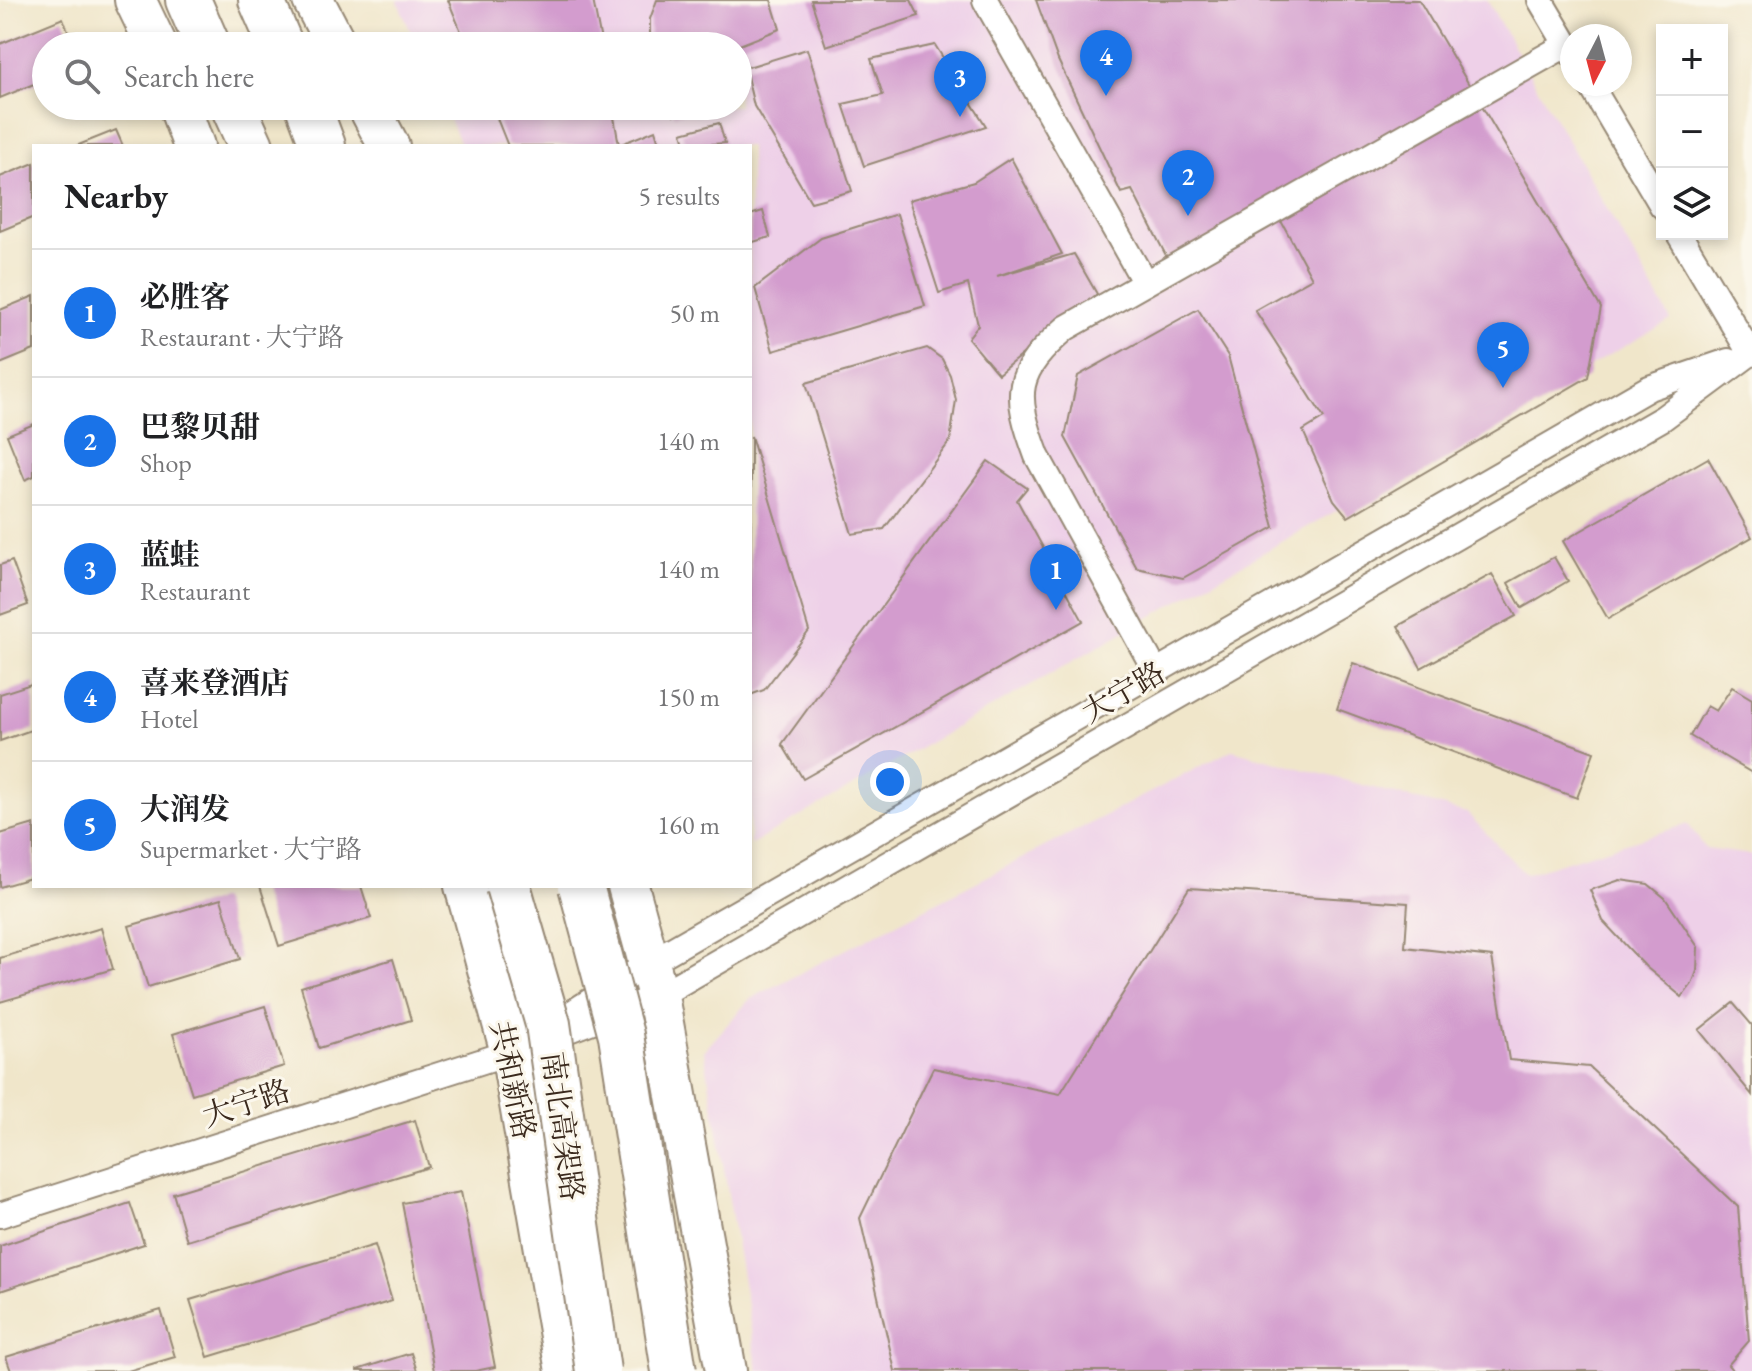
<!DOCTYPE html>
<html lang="en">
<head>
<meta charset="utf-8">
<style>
	body { margin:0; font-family:"EB Garamond","Noto Serif SC",serif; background:#f6f6f6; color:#202124 }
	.controls { position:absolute; right:24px; top:24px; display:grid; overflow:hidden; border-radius:0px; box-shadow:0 4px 12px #0003 }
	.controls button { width:72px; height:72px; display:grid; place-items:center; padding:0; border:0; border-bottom:2px solid #e0e0e0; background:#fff; color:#202124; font:40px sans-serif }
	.compass { position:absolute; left:1560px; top:24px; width:72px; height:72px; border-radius:50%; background:#fff; box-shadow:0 4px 12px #0003; rotate:186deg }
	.you { position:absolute; left:890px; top:782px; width:28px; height:28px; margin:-20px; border:6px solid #fff; border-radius:50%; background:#1a73e8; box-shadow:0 0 0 12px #1a73e833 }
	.badge { display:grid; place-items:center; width:52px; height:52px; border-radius:50%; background:#1a73e8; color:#fff; font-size:26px; font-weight:700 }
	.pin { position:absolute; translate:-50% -66px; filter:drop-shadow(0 2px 4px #0008) }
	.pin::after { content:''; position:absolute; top:42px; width:28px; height:24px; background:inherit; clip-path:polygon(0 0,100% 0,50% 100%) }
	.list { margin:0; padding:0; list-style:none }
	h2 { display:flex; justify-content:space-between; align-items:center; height:104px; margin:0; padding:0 32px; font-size:34px }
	h2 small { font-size:26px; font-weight:400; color:#757577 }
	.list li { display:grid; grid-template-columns:52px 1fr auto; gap:24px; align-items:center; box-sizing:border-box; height:128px; padding:0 32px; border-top:2px solid #e0e0e0 }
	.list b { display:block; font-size:30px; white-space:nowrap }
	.list p { margin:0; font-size:26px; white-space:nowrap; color:#757577 }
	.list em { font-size:26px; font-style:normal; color:#757577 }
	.icon { flex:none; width:44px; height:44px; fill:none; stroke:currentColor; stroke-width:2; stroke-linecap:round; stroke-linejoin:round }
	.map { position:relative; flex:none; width:1752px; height:1371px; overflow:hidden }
	.search { position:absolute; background:#fff; box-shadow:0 4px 12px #0003; left:32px; top:32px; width:720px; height:88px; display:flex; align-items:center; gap:20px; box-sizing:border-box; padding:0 28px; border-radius:44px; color:#757577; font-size:30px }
	.panel { position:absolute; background:#fff; box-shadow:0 4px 12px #0003; left:32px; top:144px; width:720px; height:744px; border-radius:0px }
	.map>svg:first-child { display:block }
	.built { fill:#eed0e8 }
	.building { fill:#d39cce }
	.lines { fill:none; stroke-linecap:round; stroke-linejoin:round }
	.street-casing { stroke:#968874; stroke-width:28 }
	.primary-casing { stroke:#968874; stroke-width:44 }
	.highway-casing { stroke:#968874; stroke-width:48 }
	.street { stroke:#fff; stroke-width:24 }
	.primary { stroke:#fff; stroke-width:40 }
	.highway { stroke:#fff; stroke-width:44 }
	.highway-bridge-casing { stroke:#968874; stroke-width:48; stroke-linecap:butt }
	.highway-bridge { stroke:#fff; stroke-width:44 }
	.labels { text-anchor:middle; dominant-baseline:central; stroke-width:6; stroke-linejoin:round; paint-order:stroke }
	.street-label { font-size:30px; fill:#3b2a1e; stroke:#fbf7ec }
</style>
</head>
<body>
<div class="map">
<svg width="1752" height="1371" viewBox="0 0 1752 1371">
	<rect width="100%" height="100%" fill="#fbf7ec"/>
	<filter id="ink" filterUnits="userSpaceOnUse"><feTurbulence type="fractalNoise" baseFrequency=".0125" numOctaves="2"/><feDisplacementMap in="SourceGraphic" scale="16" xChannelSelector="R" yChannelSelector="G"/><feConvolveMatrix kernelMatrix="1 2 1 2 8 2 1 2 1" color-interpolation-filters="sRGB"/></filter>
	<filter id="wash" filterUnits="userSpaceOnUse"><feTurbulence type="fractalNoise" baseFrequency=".006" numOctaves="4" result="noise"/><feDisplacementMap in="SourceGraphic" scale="32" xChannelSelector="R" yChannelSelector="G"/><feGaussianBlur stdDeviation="1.8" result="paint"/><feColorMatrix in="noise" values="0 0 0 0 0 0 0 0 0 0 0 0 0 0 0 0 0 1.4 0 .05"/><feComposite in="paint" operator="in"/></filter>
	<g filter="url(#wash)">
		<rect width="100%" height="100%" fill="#f0e6ca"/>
		<g class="built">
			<polygon points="397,0 1487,0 1671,320 750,845 750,146 461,146 443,106 738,106 738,46 417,46"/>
			<polygon points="1232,750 1467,813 1525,874 1688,824 1706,849 1752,855 1752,1371 758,1371 704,1051 750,999"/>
		</g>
		<g id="blocks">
			<g class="building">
				<polygon points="448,0 593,0 602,46 467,46"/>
				<polygon points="657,0 771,0 780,29 737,46 650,46 650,19"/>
				<polygon points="811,0 911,0 919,16 826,46"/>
				<polygon points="1036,0 1419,0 1601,308 1588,377 1348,517 1334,500 1303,431 1324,418 1255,310 1312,278 1280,219 1173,269 1132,190 1121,193 1058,60"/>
				<polygon points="63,18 74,46 46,46 46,79 0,98 0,44"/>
				<polygon points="935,45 986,126 864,166 843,104 883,95 871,59"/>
				<polygon points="807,49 852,191 811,202 754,106 745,68"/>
				<polygon points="492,106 612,106 619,145 655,130 660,146 508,146"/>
				<polygon points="670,106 705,106 705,107 674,115"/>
				<polygon points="719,123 725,143 686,146 682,133"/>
				<polygon points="116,130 123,146 76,146"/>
				<polygon points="1011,158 1062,254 997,276 1074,254 1097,294 998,374 968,338 978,325 968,284 939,293 909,200 974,182"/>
				<polygon points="34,163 34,217 0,231 0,177"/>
				<polygon points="763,211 770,237 750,243 750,215"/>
				<polygon points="897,214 925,306 773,351 755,288 821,238"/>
				<polygon points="34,296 34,350 0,364 0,310"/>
				<polygon points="1198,309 1228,356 1274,527 1183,578 1137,568 1065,437 1078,376"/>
				<polygon points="927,348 942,359 950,375 956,400 950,441 884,529 852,534 806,383"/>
				<polygon points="34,424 34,476 25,480 7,435"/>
				<polygon points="751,436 809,631 764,690 750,695"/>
				<polygon points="1708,458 1752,537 1608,619 1563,541"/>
				<polygon points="988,461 1027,488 1017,500 1083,621 803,779 782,744"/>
				<polygon points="1554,557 1568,581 1522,608 1508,583"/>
				<polygon points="12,561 28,605 0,615 0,565"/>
				<polygon points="1492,574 1516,616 1421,668 1398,626"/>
				<polygon points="1353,663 1594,752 1577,798 1337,709"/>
				<polygon points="34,683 34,729 0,741 0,694"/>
				<polygon points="1732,687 1752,699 1752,773 1690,736 1707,706 1716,711"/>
				<polygon points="34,824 34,877 0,887 0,834"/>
				<polygon points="1620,880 1648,884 1665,898 1698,947 1697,971 1692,984 1682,997 1646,967 1603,921 1590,890"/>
				<polygon points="260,886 361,886 371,918 279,946"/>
				<polygon points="1189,888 1408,903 1405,947 1492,957 1509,1060 1589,1067 1738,1207 1749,1341 1728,1365 1733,1371 895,1371 860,1218 933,1068 1060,1094"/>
				<polygon points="221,899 240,959 148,987 129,926"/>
				<polygon points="101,928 113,969 0,1002 0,958"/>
				<polygon points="393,959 411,1020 319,1048 301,987"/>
				<polygon points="1733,1003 1752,1025 1752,1095 1699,1030"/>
				<polygon points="265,1006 284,1066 192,1094 173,1034"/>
				<polygon points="415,1120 429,1167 187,1241 173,1193"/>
				<polygon points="461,1192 495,1367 475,1371 434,1371 402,1203"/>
				<polygon points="130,1203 144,1244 0,1291 0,1246"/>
				<polygon points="375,1245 392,1301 208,1357 190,1300"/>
				<polygon points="161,1310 175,1357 128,1371 11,1371 6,1357"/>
				<polygon points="411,1353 417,1371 357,1371 357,1370"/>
			</g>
		</g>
	</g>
	<g filter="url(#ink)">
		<use href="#blocks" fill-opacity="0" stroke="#968874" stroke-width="2"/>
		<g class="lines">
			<defs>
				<g id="street">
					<polyline points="985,0 1145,283"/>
					<polyline points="1540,0 1572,54"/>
					<polyline points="1590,84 1662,206"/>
					<polyline points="1679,234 1750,353"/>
					<path d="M1156 672 1037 456C1013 392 1014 373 1066 328L1566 45"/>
					<polyline points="553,1025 649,963 1649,388 1728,361"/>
					<polyline points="0,1215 511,1052 658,996 1663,418 1752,352"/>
				</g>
				<g id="primary">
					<polyline points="135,0 157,46"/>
					<polyline points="313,0 337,46"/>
					<polyline points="179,106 194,146"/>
					<polyline points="368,106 389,146"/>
					<polyline points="465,886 511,1052 566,1371"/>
					<polyline points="628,886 658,996 726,1371"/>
				</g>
				<g id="highway">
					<polyline points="188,0 208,46"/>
					<polyline points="261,0 281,46"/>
					<polyline points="233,106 251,146"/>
					<polyline points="308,106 323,146"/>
				</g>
			</defs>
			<use href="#street" class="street-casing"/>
			<use href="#primary" class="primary-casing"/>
			<use href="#highway" class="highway-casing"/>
			<use href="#street" class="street"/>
			<use href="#primary" class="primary"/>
			<use href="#highway" class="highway"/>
			<defs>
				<g id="highway-bridge">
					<polyline points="508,886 548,1024 598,1371"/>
					<polyline points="581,886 621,1035 674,1371"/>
				</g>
			</defs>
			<use href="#highway-bridge" class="highway-bridge-casing"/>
			<use href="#highway-bridge" class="highway-bridge"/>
		</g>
	</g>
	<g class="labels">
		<g class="street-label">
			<text transform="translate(1123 692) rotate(-30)">大宁路</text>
			<text transform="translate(513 1080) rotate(78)">共和新路</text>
			<text transform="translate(246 1103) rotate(-18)">大宁路</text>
			<text transform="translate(563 1126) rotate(82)">南北高架路</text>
		</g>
	</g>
</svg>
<div class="controls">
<button>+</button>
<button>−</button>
<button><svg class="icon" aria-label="layers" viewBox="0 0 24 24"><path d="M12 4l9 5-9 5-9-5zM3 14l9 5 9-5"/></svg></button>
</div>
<svg class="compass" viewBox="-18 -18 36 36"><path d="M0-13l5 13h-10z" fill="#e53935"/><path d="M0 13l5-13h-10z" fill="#757577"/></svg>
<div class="you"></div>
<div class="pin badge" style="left:1056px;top:610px">1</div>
<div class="pin badge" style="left:1188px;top:216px">2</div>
<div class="pin badge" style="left:960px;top:117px">3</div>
<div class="pin badge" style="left:1106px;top:96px">4</div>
<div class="pin badge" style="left:1503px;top:388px">5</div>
<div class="search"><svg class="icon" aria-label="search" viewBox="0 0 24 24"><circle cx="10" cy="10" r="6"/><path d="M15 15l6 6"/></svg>Search here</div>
<section class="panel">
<h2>Nearby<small>5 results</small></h2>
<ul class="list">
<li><span class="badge">1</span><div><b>必胜客</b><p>Restaurant · 大宁路</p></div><em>50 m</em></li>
<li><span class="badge">2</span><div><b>巴黎贝甜</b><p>Shop</p></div><em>140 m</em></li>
<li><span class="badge">3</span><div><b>蓝蛙</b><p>Restaurant</p></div><em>140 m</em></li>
<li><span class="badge">4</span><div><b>喜来登酒店</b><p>Hotel</p></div><em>150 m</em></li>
<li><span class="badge">5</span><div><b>大润发</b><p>Supermarket · 大宁路</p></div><em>160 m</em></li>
</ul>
</section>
</div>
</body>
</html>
